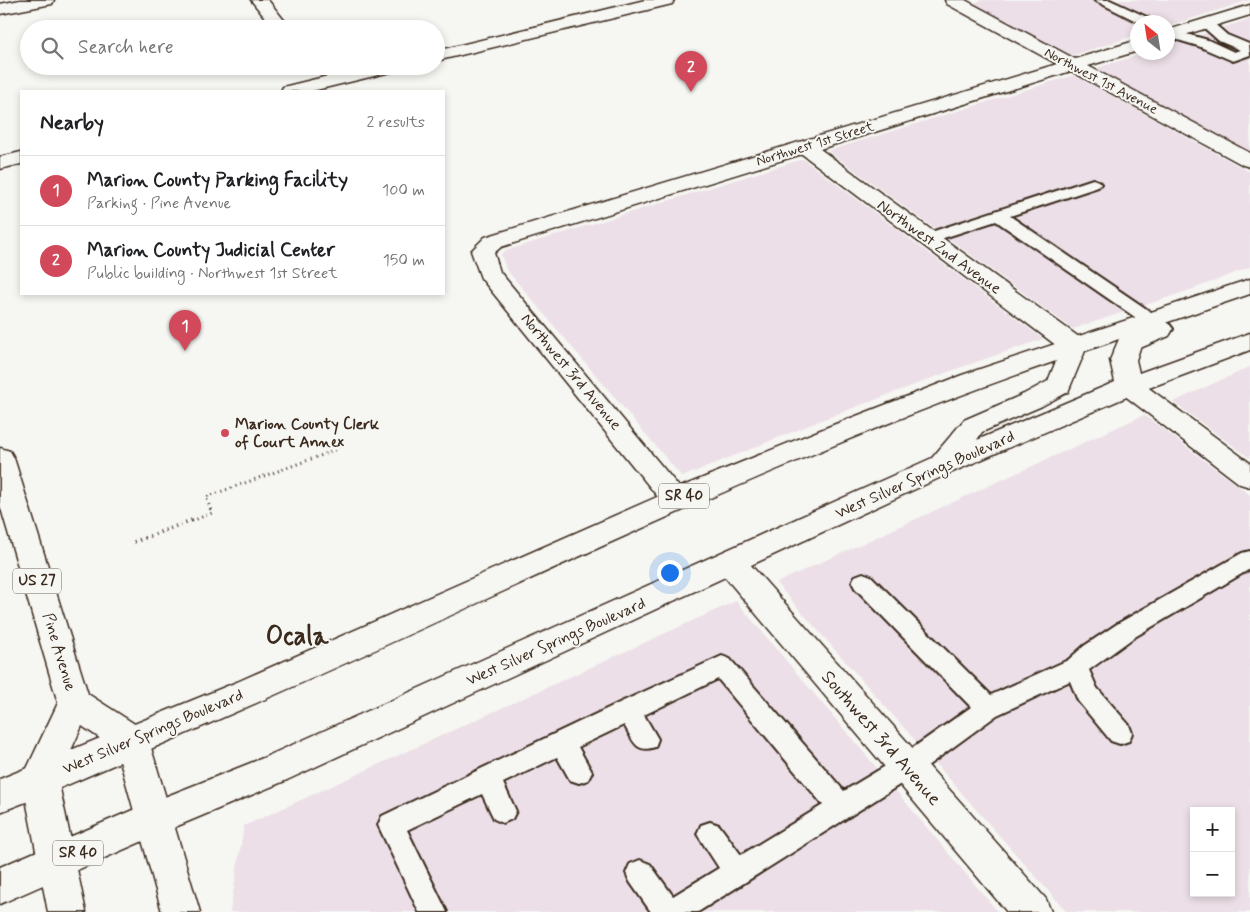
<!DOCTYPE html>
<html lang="en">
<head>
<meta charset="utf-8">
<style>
	body { margin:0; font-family:Mynerve,sans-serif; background:#f6f6f6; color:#202124 }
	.controls { position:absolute; right:15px; bottom:15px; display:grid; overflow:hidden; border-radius:0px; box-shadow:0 2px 8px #0003 }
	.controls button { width:45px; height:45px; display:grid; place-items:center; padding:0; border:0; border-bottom:1px solid #e0e0e0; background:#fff; color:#202124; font:25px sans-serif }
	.compass { position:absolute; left:1130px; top:15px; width:45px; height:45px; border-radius:50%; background:#fff; box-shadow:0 2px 8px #0003; rotate:330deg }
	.you { position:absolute; left:669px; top:572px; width:18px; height:18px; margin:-12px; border:4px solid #fff; border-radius:50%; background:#1a73e8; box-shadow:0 0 0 8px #1a73e833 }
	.badge { display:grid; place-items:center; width:32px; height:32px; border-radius:50%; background:#d1495b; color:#fff; font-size:16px; font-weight:700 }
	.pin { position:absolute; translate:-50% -41px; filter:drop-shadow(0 1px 2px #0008) }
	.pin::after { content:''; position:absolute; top:26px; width:18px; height:15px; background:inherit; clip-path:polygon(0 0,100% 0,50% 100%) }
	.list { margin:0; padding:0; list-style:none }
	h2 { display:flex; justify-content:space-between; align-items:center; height:65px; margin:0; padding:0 20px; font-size:21px }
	h2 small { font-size:16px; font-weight:400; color:#757577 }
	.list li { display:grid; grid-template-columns:32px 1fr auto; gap:15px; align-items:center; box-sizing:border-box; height:70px; padding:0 20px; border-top:1px solid #e0e0e0 }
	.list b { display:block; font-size:19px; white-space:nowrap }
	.list p { margin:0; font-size:16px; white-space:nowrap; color:#757577 }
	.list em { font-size:16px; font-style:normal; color:#757577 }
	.icon { flex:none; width:28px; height:28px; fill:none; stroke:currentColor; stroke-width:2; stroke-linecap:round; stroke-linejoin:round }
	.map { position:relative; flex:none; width:1250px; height:912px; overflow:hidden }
	.search { position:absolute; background:#fff; box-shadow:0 2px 8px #0003; left:20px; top:20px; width:425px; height:55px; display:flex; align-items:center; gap:12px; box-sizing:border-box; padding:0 18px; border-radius:28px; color:#757577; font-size:19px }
	.panel { position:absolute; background:#fff; box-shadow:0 2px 8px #0003; left:20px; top:90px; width:425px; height:205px; border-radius:0px }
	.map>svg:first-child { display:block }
	.built { fill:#ecdfe7; fill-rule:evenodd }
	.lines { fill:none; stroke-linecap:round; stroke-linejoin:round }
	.service-casing { stroke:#3b2a1e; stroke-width:4 }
	.minor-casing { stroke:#3b2a1e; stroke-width:3 }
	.tertiary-casing { stroke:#3b2a1e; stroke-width:3 }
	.primary-casing { stroke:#3b2a1e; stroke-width:3 }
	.trunk-casing { stroke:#3b2a1e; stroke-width:3 }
	.path-far1 { stroke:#3b2a1e; stroke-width:3; stroke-dasharray:1 4; stroke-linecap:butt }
	.path { stroke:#3b2a1e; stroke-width:4; stroke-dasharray:1 4.5; stroke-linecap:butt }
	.service { fill:#f6f6f2; fill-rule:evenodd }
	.minor { fill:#f6f6f2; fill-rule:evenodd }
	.tertiary { fill:#f6f6f2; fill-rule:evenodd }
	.primary { fill:#f6f6f2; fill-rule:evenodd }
	.trunk { fill:#f6f6f2; fill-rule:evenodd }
	.poi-dot { fill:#d1495b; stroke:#f6f6f2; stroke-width:2 }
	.labels { text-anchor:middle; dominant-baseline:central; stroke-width:4; stroke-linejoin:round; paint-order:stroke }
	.far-street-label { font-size:14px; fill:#3b2a1e; stroke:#f6f6f2 }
	.shield { fill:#f6f6f2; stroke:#73675e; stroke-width:1 }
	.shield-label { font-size:15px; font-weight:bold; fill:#3b2a1e }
	.street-label { font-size:16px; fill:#3b2a1e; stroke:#f6f6f2 }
	.poi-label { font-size:16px; font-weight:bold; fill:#3b2a1e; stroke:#f6f6f2; text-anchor:start }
	.near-street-label { font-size:19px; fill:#3b2a1e; stroke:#f6f6f2 }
	.town-label { font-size:26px; font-weight:bold; fill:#3b2a1e; stroke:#f6f6f2 }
</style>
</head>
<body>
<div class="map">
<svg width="1250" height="912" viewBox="0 0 1250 912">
	<rect width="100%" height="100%" fill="#f6f6f2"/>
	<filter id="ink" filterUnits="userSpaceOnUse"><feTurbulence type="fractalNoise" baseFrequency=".02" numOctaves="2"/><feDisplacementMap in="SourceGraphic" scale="10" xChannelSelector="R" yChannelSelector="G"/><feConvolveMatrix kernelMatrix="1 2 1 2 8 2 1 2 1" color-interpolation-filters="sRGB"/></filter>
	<g filter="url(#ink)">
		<g class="built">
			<polygon points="983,0 1250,0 1168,26 1168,22 1138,22 1137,35 1071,56 973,3"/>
			<polygon points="1250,19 1250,152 1094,69 1145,53 1168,52 1168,45"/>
			<polygon points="1074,75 1250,172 1250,267 1196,288 1073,329 828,151"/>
			<polygon points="803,159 1043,339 956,369 824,419 682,477 506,269 501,254 505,251"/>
			<polygon points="1250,367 1250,458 1173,402"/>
			<path d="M1144 415 1250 495V912H1067L776 583ZM1194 811H1231V893H1194Z"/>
			<polygon points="736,601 998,912 230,912 244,826"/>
		</g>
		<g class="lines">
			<defs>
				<g id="service">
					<polygon points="1094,0 1110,0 1151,19 1153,22 1138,22"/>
					<polygon points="1206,19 1210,20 1227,35 1249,44 1250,55 1233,61 1198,46 1168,37 1168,29 1208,40 1234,52 1240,50 1219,41 1202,26 1200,23"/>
					<polygon points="1093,179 1098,181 1101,184 1098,187 1010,216 1170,325 1173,329 1170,333 1164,334 1158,333 996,221 928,243 922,241 920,238 922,235"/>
					<path d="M1250 551V569L1133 638 1089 670 1097 688 1129 725 1132 733 1129 741 1120 744 1111 741 1078 701 1070 681 997 715 915 775 698 912H651L630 882 626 873 630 864 640 860 650 864 673 896 719 868 697 834 701 825 710 822 719 825 741 855 823 805 718 679 644 715 658 739 655 747C635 754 633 739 624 725L578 747 592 772 588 780 579 783 570 780 557 757 503 783 516 811 512 819 503 823 494 819 482 794 407 830 447 912H419L378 825 382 816 619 703 722 656 730 659 844 791 897 759 971 707 855 588 852 582 855 576 863 573 871 576 991 695 1068 660 1084 646 1117 624 1242 553Z"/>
				</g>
				<g id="minor">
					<polygon points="251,0 268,0 291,29 274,29"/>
					<polygon points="645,0 674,0 672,4 436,61 436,51"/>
					<polygon points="945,0 965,0 1075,59 1138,40 1138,51 1088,66 1250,153 1250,167 1243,165 1071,71 820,149 1083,340 1086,346 1083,352 1074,354 1065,352 802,154 501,247 494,253 500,272 690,500 686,507 676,510 666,507 481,278 471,251 485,237 1057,64 947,4"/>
					<polygon points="1250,5 1250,15 1168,40 1168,30"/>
					<polygon points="369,66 402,66 399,70 312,91 281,91 283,87"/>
					<polygon points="21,152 21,164 0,169 0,157"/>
					<polygon points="1129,378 1138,380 1250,463 1250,487 1240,484 1120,392 1116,386 1120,380"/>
					<polygon points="731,552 742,555 1046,899 1051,912 1007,912 720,571 716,563 720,555"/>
				</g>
				<polygon id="tertiary" points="20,0 54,0 52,4 0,14 0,4"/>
				<path id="primary" d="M1250 279V294L1162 324 1169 326 1172 331 1169 336 1140 348 1136 360 1139 373 1250 333V350L1138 392 950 473 287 780 168 830 0 904V867L142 806 263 758 932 458 964 420 1024 394 1048 381 1056 361C753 465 469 613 176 738 117 763 59 790 0 812V779L237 682 666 493 828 427 962 375ZM1119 339 1110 360 1115 382 977 440 982 432 1042 406 1068 392 1085 351Z"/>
				<polygon id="trunk" points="0,448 10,451 14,458 88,694 144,730 149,741 200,912 162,912 117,750 82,726 58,779 86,912 48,912 22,779 58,703 0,505"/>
			</defs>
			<use href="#service" class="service-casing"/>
			<use href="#minor" class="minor-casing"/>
			<use href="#tertiary" class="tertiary-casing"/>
			<use href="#primary" class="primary-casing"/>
			<use href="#trunk" class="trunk-casing"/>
			<polyline class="path-far1" points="192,521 212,513 206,497 339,449"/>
			<polyline class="path" points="134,542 195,519"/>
			<use href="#service" class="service"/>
			<use href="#minor" class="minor"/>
			<use href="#tertiary" class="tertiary"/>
			<use href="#primary" class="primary"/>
			<use href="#trunk" class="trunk"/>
		</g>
	</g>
	<circle class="poi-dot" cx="225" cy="433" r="5"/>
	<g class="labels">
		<g class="far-street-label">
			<text transform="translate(1101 81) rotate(28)">Northwest 1st Avenue</text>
			<text transform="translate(815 144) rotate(-17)">Northwest 1st Street</text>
		</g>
		<g class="shield">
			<rect x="659" y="483.5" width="50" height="25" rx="4"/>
			<rect x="13" y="568.5" width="48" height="25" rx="4"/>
			<rect x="53" y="840.5" width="50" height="25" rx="4"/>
		</g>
		<g class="shield-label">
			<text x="684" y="496">SR 40</text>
			<text x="37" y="581">US 27</text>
			<text x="78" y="853">SR 40</text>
		</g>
		<g class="street-label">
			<text transform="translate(939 247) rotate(36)">Northwest 2nd Avenue</text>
			<text transform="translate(571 372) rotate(50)">Northwest 3rd Avenue</text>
			<text transform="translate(925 475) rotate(-24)">West Silver Springs Boulevard</text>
			<text transform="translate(556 642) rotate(-24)">West Silver Springs Boulevard</text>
			<text transform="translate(59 652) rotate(73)">Pine Avenue</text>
			<text transform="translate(153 732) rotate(-23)">West Silver Springs Boulevard</text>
		</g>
		<g class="poi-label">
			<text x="235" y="424">Marion County Clerk<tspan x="235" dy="18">of Court Annex</tspan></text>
		</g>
		<g class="near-street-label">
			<text transform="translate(881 738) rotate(49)">Southwest 3rd Avenue</text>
		</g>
		<g class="town-label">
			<text x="297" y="637">Ocala</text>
		</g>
	</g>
</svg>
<div class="controls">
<button>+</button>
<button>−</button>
</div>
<svg class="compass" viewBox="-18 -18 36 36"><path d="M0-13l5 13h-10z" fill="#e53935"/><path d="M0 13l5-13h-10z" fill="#757577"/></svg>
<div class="you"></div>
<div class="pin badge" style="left:185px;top:351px">1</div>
<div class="pin badge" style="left:691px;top:92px">2</div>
<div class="search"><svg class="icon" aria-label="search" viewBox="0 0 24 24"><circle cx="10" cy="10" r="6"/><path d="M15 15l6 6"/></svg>Search here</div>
<section class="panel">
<h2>Nearby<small>2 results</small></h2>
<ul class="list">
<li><span class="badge">1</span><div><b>Marion County Parking Facility</b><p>Parking · Pine Avenue</p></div><em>100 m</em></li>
<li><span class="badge">2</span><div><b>Marion County Judicial Center</b><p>Public building · Northwest 1st Street</p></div><em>150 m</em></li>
</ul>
</section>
</div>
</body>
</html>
